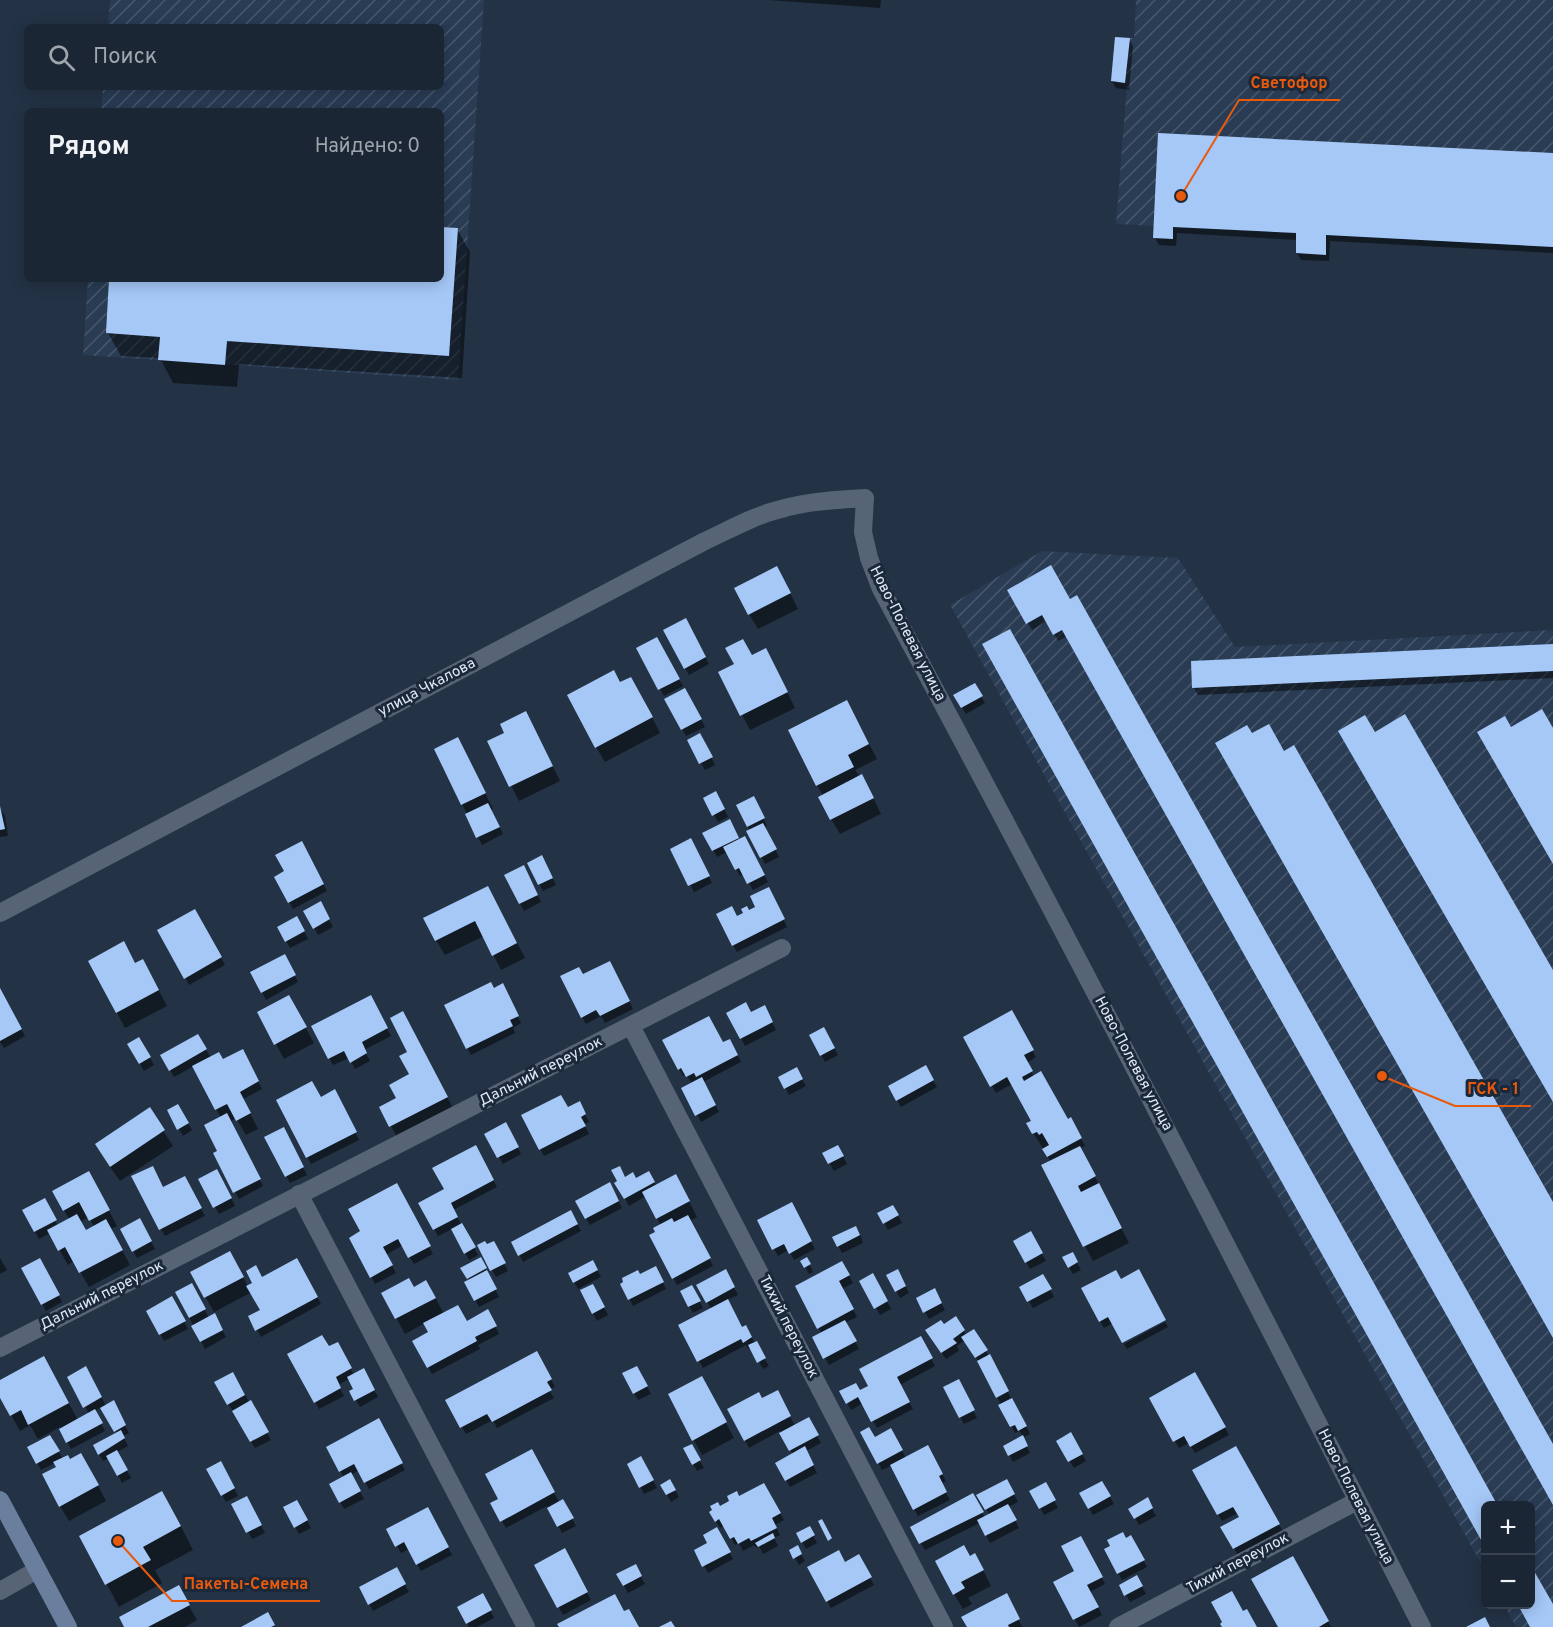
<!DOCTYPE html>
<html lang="ru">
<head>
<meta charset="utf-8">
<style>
	body { margin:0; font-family:Overpass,sans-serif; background:#273240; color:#f1f3f6 }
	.controls { position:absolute; right:18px; bottom:18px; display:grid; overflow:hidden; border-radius:9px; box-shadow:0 3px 15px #0003 }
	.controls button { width:54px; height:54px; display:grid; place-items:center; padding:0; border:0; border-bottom:2px solid #38434f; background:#1a2634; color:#f1f3f6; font:30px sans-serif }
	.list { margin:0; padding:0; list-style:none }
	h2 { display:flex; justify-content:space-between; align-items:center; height:78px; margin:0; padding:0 24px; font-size:26px }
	h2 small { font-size:20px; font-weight:400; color:#9fa5ac }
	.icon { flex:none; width:33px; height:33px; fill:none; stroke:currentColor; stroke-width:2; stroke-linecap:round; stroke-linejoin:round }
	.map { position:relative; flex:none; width:1553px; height:1627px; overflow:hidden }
	.search { position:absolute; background:#1a2634; box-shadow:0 3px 15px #0003; left:24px; top:24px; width:420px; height:66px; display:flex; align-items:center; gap:15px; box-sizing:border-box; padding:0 21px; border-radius:9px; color:#9fa5ac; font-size:22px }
	.panel { position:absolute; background:#1a2634; box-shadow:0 3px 15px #0003; left:24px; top:108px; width:420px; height:174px; border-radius:9px }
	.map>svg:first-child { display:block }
	.industrial { fill:url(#industrial-furrows) }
	.shadow { fill:#0007; fill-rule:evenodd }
	.building { fill:#a5c8f7 }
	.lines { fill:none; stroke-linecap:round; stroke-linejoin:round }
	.street { stroke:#566476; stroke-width:18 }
	.secondary { stroke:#697f9d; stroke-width:18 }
	.labels { text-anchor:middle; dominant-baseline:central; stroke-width:6; stroke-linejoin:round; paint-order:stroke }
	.street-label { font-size:15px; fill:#e0e9f6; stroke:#1a283a }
	.leader { fill:none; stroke:#e8590c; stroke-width:2 }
	.callout-dot { fill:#e8590c; stroke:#1a283a; stroke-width:2 }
	.callout-label { font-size:16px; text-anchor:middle; font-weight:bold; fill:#e8590c; stroke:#1a283a; stroke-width:6; stroke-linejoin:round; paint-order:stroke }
</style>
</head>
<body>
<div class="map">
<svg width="1553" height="1627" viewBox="0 0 1553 1627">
	<defs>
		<pattern id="industrial-furrows" width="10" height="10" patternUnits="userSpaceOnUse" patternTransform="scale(1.5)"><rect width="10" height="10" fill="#293c54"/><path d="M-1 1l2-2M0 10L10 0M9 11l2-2" fill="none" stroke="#48586d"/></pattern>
	</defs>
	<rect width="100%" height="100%" fill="#233245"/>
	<g class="industrial">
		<polygon points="110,0 484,0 458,380 83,355 88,279 441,279 441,111 101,111 103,87 441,87 441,27 108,27"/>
		<polygon points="1136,0 1553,0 1553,247 1116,224 1127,84 1111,81 1115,37 1134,38"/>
		<polygon points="1042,551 1178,558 1235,647 1553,630 1553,1627 1516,1627 1504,1605 1530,1604 1530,1506 1486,1506 1485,1571 950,605"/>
	</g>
	<g class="shadow">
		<polygon points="768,0 881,0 880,8"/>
		<polygon points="1129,39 1133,46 1129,90 1116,88 1112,81"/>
		<polygon points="1160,134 1553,155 1553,253 1330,241 1329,261 1301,260 1297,253 1298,240 1177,233 1176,246 1159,245 1155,238"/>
		<polygon points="441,228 457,229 470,252 462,378 239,364 237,387 173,383 160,358 121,356 108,333 111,279 441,279"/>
		<polygon points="1051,567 1553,1447 1553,1502 1067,636 1058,641 1047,621 1032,630 1009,591"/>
		<polygon points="785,583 798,609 758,629 749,614"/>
		<polygon points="685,620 709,664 689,675 665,630"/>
		<polygon points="657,639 683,686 664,696 638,649"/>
		<polygon points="985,645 1486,1506 1486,1544"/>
		<polygon points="1553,646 1553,678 1198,695 1194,688"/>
		<polygon points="752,657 774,665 795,708 750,730 720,672"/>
		<polygon points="620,684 640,694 660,733 605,762 596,747"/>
		<polygon points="974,685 985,703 966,714 955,696"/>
		<polygon points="685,690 705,727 686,736 666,700"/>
		<polygon points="847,702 877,759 855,770 870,791 881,814 840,834 831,819 823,796 817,785"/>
		<polygon points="534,728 560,781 519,801 489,742"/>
		<polygon points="700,735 715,765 705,770 689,741"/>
		<polygon points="436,750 466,754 493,809 491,810 503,834 482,845"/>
		<polygon points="720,800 728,817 718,822 714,815"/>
		<polygon points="738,805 757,805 767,826 764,827 779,857 765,864"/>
		<polygon points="0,809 5,816 8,836 0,837"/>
		<polygon points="733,828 739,841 749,845 768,882 753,890 744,874 740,876 727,852 717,857 713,850"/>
		<polygon points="301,843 327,891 293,909 276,878 286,872"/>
		<polygon points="694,847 712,883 694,892 672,849"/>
		<polygon points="544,862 556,885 543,891 539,884"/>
		<polygon points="527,874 541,902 524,911 506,875"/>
		<polygon points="772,896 787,927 737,952 733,945 737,918"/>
		<polygon points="320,903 333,927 318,935 305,911"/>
		<polygon points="496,903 525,958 501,970 484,936 445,955 436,940"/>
		<polygon points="195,911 225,965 189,985 159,930"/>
		<polygon points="297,918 308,939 290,948 279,928"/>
		<polygon points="284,956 298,982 266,1000 252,973"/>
		<polygon points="90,961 135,965 151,976 167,1006 125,1028"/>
		<polygon points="614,970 633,1009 605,1023 601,1016 586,1024 582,1017 583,976"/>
		<polygon points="493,990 506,992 521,1023 513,1028 515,1033 471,1055 467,1048"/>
		<polygon points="0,991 25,1036 4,1048 0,1042"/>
		<polygon points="370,997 391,1036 364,1050 370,1061 355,1069 349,1058 333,1065 313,1027"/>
		<polygon points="764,1007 776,1030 745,1046 728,1013 751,1014"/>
		<polygon points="297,1012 314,1043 284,1059 276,1044"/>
		<polygon points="1011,1012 1036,1057 1027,1063 1034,1077 1067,1121 1070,1119 1085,1146 1080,1148 1129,1243 1093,1261 1043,1166 1051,1162 1028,1124 1033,1121 1012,1084 996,1093 965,1037"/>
		<polygon points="411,1028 455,1112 399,1141 381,1107 398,1099 411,1075 409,1053"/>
		<polygon points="824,1029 838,1055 825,1062 811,1035"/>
		<polygon points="198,1036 211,1058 223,1061 246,1058 262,1089 243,1099 258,1129 246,1135 236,1118 230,1122 263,1186 239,1199 215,1154 219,1151 221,1118 194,1066 174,1077 162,1056"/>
		<polygon points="139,1039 154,1065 144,1071 129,1045"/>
		<polygon points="729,1040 741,1062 703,1082 719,1112 701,1122 683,1089 692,1084 686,1074 683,1076 664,1041 723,1044"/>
		<polygon points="925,1068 937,1087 901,1107 890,1087"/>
		<polygon points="796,1069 806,1086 789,1095 780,1078"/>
		<polygon points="338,1098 359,1140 311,1164 278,1100"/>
		<polygon points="579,1103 589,1122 584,1124 589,1134 544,1156 523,1116 567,1109"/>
		<polygon points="178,1106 192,1130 183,1136 169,1111"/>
		<polygon points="149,1109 173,1146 120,1181 105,1160"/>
		<polygon points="505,1124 521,1154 503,1164 486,1134"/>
		<polygon points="287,1136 307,1175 290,1183 266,1138"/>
		<polygon points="475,1147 497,1187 453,1210 478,1255 469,1260 452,1229 438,1236 420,1203 446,1190"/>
		<polygon points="838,1147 847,1164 834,1171 824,1153"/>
		<polygon points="217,1171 235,1206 219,1214 200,1180"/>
		<polygon points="649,1173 656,1186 684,1191 697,1217 690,1221 713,1266 677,1285 651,1236 657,1233 661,1226 646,1196 629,1206 616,1183 625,1178 636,1180"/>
		<polygon points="133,1177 163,1189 189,1185 205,1216 165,1236"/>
		<polygon points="609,1184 622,1208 590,1225 577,1202"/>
		<polygon points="396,1185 433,1254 414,1264 403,1245 386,1255 396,1273 375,1284 351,1238 362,1232"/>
		<path d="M97 1188 117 1226 111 1229 130 1265 89 1287 74 1261 68 1265 50 1233 39 1239 24 1211 44 1200 58 1226 69 1219 54 1192ZM89 1217 94 1227 85 1232 80 1222Z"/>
		<polygon points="791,1204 815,1249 794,1260 789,1250 778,1256 759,1221"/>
		<polygon points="893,1207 902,1223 888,1230 879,1213"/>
		<polygon points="570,1212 581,1231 523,1262 513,1242"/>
		<polygon points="139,1220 155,1249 137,1258 122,1229"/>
		<polygon points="1030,1233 1046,1261 1030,1269 1015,1241"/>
		<polygon points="860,1235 863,1243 842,1253 838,1246"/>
		<polygon points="493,1243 508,1271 496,1277 479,1246 487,1246"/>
		<polygon points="229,1253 248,1286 297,1260 321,1304 261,1337 250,1317 262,1311 252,1292 214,1312 192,1273"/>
		<polygon points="0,1258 7,1270 0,1274"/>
		<polygon points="1064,1258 1076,1261 1081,1270 1073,1274"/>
		<polygon points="480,1259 499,1297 479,1307 466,1283 470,1281 463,1268"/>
		<polygon points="807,1259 813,1272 809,1274 802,1261"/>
		<polygon points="39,1260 62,1302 46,1311 23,1268"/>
		<polygon points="593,1262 601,1277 578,1289 570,1274"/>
		<polygon points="842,1263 853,1283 842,1289 857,1317 845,1323 859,1349 829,1365 814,1338 822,1334 797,1286"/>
		<polygon points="655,1268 666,1289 633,1306 622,1284"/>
		<polygon points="725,1271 738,1295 727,1300 742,1329 745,1327 769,1366 763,1369 751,1347 748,1349 746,1345 703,1368 680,1326 711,1309 698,1285"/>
		<polygon points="897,1271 909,1293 900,1298 888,1275"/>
		<polygon points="1115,1272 1113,1323 1104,1328 1083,1289"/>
		<polygon points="873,1275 891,1309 880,1315 861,1282"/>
		<polygon points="1043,1276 1054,1297 1033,1308 1021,1288"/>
		<polygon points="192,1285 209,1318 214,1315 226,1337 205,1349 177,1293"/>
		<polygon points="692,1287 703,1308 693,1313 682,1292"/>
		<polygon points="414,1289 435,1297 444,1314 466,1323 487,1311 499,1334 478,1345 480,1349 432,1374 414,1341 430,1333 425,1323 405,1334 383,1293"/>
		<polygon points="934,1290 945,1310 929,1319 918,1299"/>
		<polygon points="582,1291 596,1293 608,1315 597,1321"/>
		<polygon points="172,1298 188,1329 164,1341 148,1311"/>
		<polygon points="955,1318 967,1336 974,1331 990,1358 1030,1434 1022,1438 1030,1453 1013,1462 1005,1446 1023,1437 1020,1431 1015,1433 981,1365 965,1340 957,1346 959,1351 946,1359 931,1338"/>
		<polygon points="1165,1322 1168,1327 1127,1349 1124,1344"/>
		<polygon points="920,1338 935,1366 900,1385 913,1409 877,1428 863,1403 851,1410 841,1392 859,1392 870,1386"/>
		<polygon points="337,1344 354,1375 363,1370 378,1397 360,1407 351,1392 355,1390 349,1379 338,1385 344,1396 319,1409 289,1354 328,1348"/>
		<polygon points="537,1353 555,1387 549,1390 554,1398 497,1428 493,1420 466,1434 447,1400"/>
		<polygon points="86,1368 106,1406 113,1402 129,1433 123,1436 128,1446 117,1452 131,1478 122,1483 109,1458 103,1461 95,1446 117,1434 102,1407 94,1411 105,1431 71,1449 60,1427 38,1439 30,1425 20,1431 0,1395 0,1381 52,1373 78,1420 89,1414 69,1377"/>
		<polygon points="637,1368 651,1394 638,1400 634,1393"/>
		<polygon points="233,1374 271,1440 255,1448 216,1383"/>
		<polygon points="1195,1374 1229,1435 1195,1453 1189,1443 1179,1448 1151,1398"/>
		<polygon points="945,1388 962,1388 977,1418 964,1424"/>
		<polygon points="777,1392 795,1426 808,1419 821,1443 806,1451 817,1473 790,1487 777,1463 793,1455 780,1431 749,1448 729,1409 762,1400"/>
		<polygon points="710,1393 734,1438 702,1455 694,1440"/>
		<polygon points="378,1420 405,1470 369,1489 359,1470 351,1475 364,1499 344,1509 331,1485 344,1478 328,1447"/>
		<polygon points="891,1430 906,1458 927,1447 946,1481 941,1484 950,1500 918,1516 891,1466 882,1470 862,1433 874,1438"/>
		<polygon points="1071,1434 1086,1461 1074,1468 1058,1442"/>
		<polygon points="50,1437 63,1459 90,1470 106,1501 69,1521 60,1506 58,1467 55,1463 41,1470 29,1448"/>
		<polygon points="691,1446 704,1468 697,1471 685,1449"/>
		<polygon points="1236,1448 1287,1539 1243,1564 1222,1527 1240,1517 1238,1513 1222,1521 1194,1471"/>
		<polygon points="531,1451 559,1502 563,1501 576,1526 562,1533 547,1506 506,1528 492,1503 500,1500"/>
		<polygon points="641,1458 657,1488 644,1494 629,1465"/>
		<polygon points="221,1463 238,1496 226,1502 208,1470"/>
		<polygon points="669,1481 679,1497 671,1502 662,1485"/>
		<polygon points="1007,1481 1018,1502 1008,1507 1019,1528 990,1543 980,1523 925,1550 912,1528 973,1495 985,1518 990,1515 978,1495"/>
		<polygon points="1102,1483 1114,1504 1093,1515 1081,1494"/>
		<polygon points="1045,1484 1058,1508 1044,1515 1031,1492"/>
		<polygon points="764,1485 784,1520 775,1525 780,1535 774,1538 778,1546 763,1554 759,1546 757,1548 754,1545 743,1551 739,1543 735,1545 724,1526 720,1528 711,1513"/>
		<polygon points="246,1498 265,1533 252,1539 233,1504"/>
		<polygon points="1147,1499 1156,1516 1139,1525 1130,1509"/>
		<polygon points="297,1502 311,1528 299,1534 285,1508"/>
		<polygon points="428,1509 452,1555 421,1571 409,1549 401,1553 388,1530"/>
		<polygon points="175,1515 193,1550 155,1570 162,1583 119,1607 81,1536"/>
		<polygon points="809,1528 817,1543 806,1549 798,1534"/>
		<polygon points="717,1529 733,1559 708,1573 696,1551 709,1544"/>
		<polygon points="1131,1537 1147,1567 1122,1580 1106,1550"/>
		<polygon points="1085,1545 1105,1584 1090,1592 1102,1615 1079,1627 1055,1582 1076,1572"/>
		<polygon points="797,1547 805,1561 799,1565 791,1551"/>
		<polygon points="564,1550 591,1600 563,1615 536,1566"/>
		<polygon points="858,1556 874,1585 831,1608 809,1568 845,1564"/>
		<polygon points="969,1558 983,1570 991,1586 968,1598 972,1604 963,1609 954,1594"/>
		<polygon points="1292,1558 1331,1627 1280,1627"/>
		<polygon points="635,1566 645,1584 628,1593 618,1575"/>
		<polygon points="396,1569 409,1592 373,1611 361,1588"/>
		<polygon points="1137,1577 1146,1594 1130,1602 1121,1585"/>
		<polygon points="178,1587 197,1620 185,1627 126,1627"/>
		<polygon points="482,1595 494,1618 477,1627 469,1627 459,1608"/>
		<polygon points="1010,1602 1022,1627 968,1627"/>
	</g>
	<g class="building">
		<polygon points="1115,37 1130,38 1125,83 1111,81"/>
		<polygon points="1158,133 1553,153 1553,247 1326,235 1326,255 1296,253 1296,233 1173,227 1173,239 1153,238"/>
		<polygon points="441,227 458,228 449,356 227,341 225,365 158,360 160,337 106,333 109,279 441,279"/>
		<polygon points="1051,565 1070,599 1077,595 1553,1444 1553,1505 1062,630 1053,635 1042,615 1026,624 1007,590"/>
		<polygon points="777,566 791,593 748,615 734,588"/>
		<polygon points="686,618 706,657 684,669 663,630"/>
		<polygon points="1010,629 1498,1506 1485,1506 1485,1547 982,644"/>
		<polygon points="657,637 680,679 658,690 636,648"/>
		<polygon points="743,639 752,655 766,648 788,692 740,716 718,672 734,664 725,648"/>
		<polygon points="1553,644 1553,671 1192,688 1191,661"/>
		<polygon points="614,670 620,682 631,677 653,717 595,748 567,695"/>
		<polygon points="975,683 983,696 961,708 953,695"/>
		<polygon points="685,688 702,719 681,730 664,699"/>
		<polygon points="847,700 869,744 848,755 854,767 816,786 788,730"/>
		<polygon points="1542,709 1553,728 1553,864 1477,732 1505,716 1511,727"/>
		<polygon points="526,711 553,766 509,787 487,741 504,733 500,724"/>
		<polygon points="1405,714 1553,970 1553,1102 1338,731 1365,715 1375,732"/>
		<polygon points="1269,724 1284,751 1294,745 1553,1202 1553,1338 1215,743 1247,725 1252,733"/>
		<polygon points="700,733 713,757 699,764 687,740"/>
		<polygon points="458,737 486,793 461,805 434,749"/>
		<polygon points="862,774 874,798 830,820 818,797"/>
		<polygon points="716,791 725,809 712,816 703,798"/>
		<polygon points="754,796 765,818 747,827 736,805"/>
		<polygon points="488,803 500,827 476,838 465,814"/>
		<polygon points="0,806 5,829 0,830"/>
		<polygon points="730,819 739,838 712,851 702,833"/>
		<polygon points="763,823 777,849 760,858 746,831"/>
		<polygon points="745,836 765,875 747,884 739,868 735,870 723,847"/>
		<polygon points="691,838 710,876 688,886 670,849"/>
		<polygon points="302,841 324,884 288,903 274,877 284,871 275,855"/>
		<polygon points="542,855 553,878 538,885 527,863"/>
		<polygon points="524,865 538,895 519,904 504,875"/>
		<polygon points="488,886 517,943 492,956 475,921 435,941 423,918"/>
		<polygon points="769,887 785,919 732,946 716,914 732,906 737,916 743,913 741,909 747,906 749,910 755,907 750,896"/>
		<polygon points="321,901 330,919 313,929 303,911"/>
		<polygon points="195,909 222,957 184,979 157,930"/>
		<polygon points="297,916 305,931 285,942 277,927"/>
		<polygon points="124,941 135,963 143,959 159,990 116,1013 88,961"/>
		<polygon points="285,954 296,975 261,993 250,972"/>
		<polygon points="610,961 630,1001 600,1016 596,1010 581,1018 560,976 579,967 583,974"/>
		<polygon points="491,982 494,988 503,983 519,1016 510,1020 513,1026 466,1049 444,1005"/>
		<polygon points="0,988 22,1029 0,1041"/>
		<polygon points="289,995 307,1027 274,1045 257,1012"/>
		<polygon points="371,995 388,1028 362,1042 367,1053 350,1063 344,1051 328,1059 311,1026"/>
		<polygon points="746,1002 751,1012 765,1005 773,1022 740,1039 726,1013"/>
		<polygon points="1012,1010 1034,1050 1024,1055 1033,1071 1022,1077 1024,1081 1041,1071 1068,1119 1071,1117 1082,1138 1047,1157 1042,1149 1049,1145 1042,1133 1039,1135 1037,1132 1032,1134 1026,1123 1031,1121 1007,1077 990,1087 963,1037"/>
		<polygon points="403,1011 448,1097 389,1127 379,1107 396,1098 389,1085 409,1074 399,1056 407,1052 390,1018"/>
		<polygon points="709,1016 723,1042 730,1039 738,1055 696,1077 694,1073 686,1077 681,1068 678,1070 662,1040"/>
		<polygon points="824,1027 835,1048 820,1056 809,1035"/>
		<polygon points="198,1034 207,1049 169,1071 160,1055"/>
		<polygon points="139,1037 151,1057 139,1064 127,1044"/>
		<polygon points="243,1049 259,1081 240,1092 251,1113 236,1121 227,1104 215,1110 192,1066 219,1052 223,1059"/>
		<polygon points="926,1065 934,1080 896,1101 888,1086"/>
		<polygon points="797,1067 803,1079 784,1089 778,1077"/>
		<polygon points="702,1077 716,1105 695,1116 681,1088"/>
		<polygon points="312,1081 321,1097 335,1089 357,1132 306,1158 276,1100"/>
		<polygon points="561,1095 568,1107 580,1101 586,1114 581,1117 586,1126 539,1150 521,1115"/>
		<polygon points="178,1104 189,1123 177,1130 167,1110"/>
		<polygon points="150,1107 165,1130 110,1167 95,1144"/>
		<polygon points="227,1113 261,1179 233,1193 213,1153 217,1151 204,1125"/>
		<polygon points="506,1122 519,1147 497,1158 484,1134"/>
		<polygon points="284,1127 304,1167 285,1177 264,1137"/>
		<polygon points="476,1145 494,1180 451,1203 458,1217 433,1230 418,1203 444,1189 432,1168"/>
		<polygon points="838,1145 844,1156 828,1164 822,1153"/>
		<polygon points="1080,1146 1096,1176 1078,1186 1081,1192 1099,1183 1122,1228 1083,1247 1041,1165"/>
		<polygon points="153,1166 163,1187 185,1176 202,1208 159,1230 131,1176"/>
		<polygon points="620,1166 625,1177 633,1172 636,1178 649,1171 655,1182 624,1199 614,1183 617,1181 611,1170"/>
		<polygon points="217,1169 232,1198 213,1208 198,1179"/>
		<polygon points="89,1171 110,1210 89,1221 79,1202 63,1211 52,1191"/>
		<polygon points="676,1174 690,1201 656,1219 642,1192"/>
		<polygon points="610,1182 619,1201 585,1219 575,1201"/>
		<polygon points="397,1183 431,1246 408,1258 398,1239 383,1247 393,1265 370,1278 349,1238 360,1231 348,1209"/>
		<polygon points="45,1198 57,1220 34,1232 22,1210"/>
		<polygon points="792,1202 812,1241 789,1254 784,1244 772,1250 757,1220"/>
		<polygon points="893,1205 899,1215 883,1224 877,1213"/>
		<polygon points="571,1210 578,1224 518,1256 511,1242"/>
		<polygon points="77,1214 86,1230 106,1219 123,1250 79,1273 65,1247 58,1251 47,1230"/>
		<polygon points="688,1215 711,1258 672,1279 649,1235 655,1232 653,1228 672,1218 674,1222"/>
		<polygon points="140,1218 152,1241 132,1252 120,1229"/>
		<polygon points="462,1223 476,1247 464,1254 451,1229"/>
		<polygon points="856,1226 860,1235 837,1247 832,1237"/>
		<polygon points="1031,1231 1043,1253 1025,1263 1013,1241"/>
		<polygon points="485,1241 487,1244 494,1241 506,1263 490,1271 477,1245"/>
		<polygon points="230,1251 244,1277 204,1298 190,1272"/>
		<polygon points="1073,1252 1078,1262 1068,1268 1062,1257"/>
		<polygon points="481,1257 487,1268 467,1279 460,1268"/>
		<polygon points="807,1257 811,1264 804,1268 800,1261"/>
		<polygon points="40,1258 60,1295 41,1305 21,1268"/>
		<polygon points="297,1258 318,1297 255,1331 248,1316 260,1310 246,1286 252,1283 246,1271 256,1265 262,1277"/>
		<polygon points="593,1260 598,1270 573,1283 568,1273"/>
		<polygon points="842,1261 850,1275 839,1281 854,1309 817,1329 795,1286"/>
		<polygon points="656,1266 664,1282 628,1300 620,1284 623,1282 622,1278 638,1270 640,1274"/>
		<polygon points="726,1269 735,1287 706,1303 696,1285"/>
		<polygon points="898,1269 906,1286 895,1292 886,1275"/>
		<polygon points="1139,1269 1166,1320 1122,1343 1108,1317 1099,1322 1081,1288 1116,1270 1121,1279"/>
		<polygon points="487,1270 497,1289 474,1301 464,1282"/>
		<polygon points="873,1273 888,1301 874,1309 859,1281"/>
		<polygon points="1043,1274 1052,1289 1027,1302 1019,1287"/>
		<polygon points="409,1278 414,1287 426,1280 436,1298 395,1319 381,1293"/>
		<polygon points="192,1283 206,1309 189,1318 175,1292"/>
		<polygon points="593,1284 605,1307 592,1314 580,1290"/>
		<polygon points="692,1285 701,1301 688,1307 680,1291"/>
		<polygon points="935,1288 942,1303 923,1313 916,1298"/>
		<polygon points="172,1296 186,1321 159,1335 146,1311"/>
		<polygon points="728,1299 742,1327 746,1325 752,1337 743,1343 741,1339 697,1362 678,1325"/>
		<polygon points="458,1305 467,1321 488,1309 497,1326 475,1337 477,1341 427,1368 412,1341 428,1332 423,1323"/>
		<polygon points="215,1313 223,1330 200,1342 191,1326"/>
		<polygon points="956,1316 965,1330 953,1339 957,1343 941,1353 925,1330 941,1320 944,1324"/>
		<polygon points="845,1320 857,1341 823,1359 812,1337"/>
		<polygon points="974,1329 988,1350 975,1358 961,1337"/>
		<polygon points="322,1335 329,1346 338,1342 352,1368 336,1377 341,1388 314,1403 287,1354"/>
		<polygon points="921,1336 933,1358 897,1377 910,1402 871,1422 858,1397 846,1404 839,1391 856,1383 860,1390 868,1386 859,1369"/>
		<polygon points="757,1341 766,1358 757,1363 748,1345"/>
		<polygon points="537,1351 552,1379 547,1382 552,1390 492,1422 487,1414 460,1428 445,1400"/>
		<polygon points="990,1354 1009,1391 996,1398 977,1361"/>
		<polygon points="44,1356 69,1403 28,1425 21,1410 10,1416 0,1398 0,1380"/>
		<polygon points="86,1366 102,1397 83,1408 67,1377"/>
		<polygon points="637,1366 648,1386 633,1394 622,1373"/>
		<polygon points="364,1368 375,1390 354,1401 349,1391 353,1389 347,1377"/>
		<polygon points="233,1372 245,1395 227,1405 214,1382"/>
		<polygon points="1195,1372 1226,1427 1190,1447 1184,1436 1173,1442 1149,1398"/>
		<polygon points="702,1376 727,1422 692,1441 668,1394"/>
		<polygon points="959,1379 975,1410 959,1418 943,1387"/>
		<polygon points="778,1390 791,1416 744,1441 727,1409 759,1392 762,1398"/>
		<polygon points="1012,1398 1027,1426 1018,1431 1015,1425 1010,1427 998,1405"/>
		<polygon points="114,1400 126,1425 114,1432 100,1408"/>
		<polygon points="251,1400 269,1432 250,1442 232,1411"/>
		<polygon points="95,1409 103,1423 66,1443 59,1429"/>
		<polygon points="809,1417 819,1435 789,1451 779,1433"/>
		<polygon points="379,1418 403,1463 364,1483 354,1464 339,1472 326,1447"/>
		<polygon points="869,1427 875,1437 891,1428 903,1450 877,1464 860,1432"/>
		<polygon points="121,1430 125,1438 98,1455 93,1445"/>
		<polygon points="1071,1432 1083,1454 1068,1462 1056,1441"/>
		<polygon points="50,1435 60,1451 36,1464 27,1447"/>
		<polygon points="1023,1435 1028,1446 1008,1456 1003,1446"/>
		<polygon points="692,1444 701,1460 692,1465 683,1448"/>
		<polygon points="928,1445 943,1474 939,1476 947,1492 913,1510 890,1465"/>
		<polygon points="805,1446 814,1465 785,1481 775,1463"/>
		<polygon points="1236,1446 1280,1524 1233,1549 1220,1527 1239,1517 1233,1507 1217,1515 1192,1470"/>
		<polygon points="532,1449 555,1492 500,1522 490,1503 498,1499 485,1474"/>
		<polygon points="117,1450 128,1470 117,1476 106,1456"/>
		<polygon points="81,1453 99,1485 59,1507 42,1474 56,1467 53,1462 68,1455 70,1459"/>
		<polygon points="641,1456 654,1480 639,1488 627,1464"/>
		<polygon points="221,1461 235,1488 221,1496 206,1469"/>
		<polygon points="351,1472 361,1491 339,1503 329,1484"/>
		<polygon points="670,1479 676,1490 666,1495 660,1485"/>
		<polygon points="1007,1479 1015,1494 985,1510 976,1495"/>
		<polygon points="1102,1481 1111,1496 1088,1509 1079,1493"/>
		<polygon points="1046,1482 1056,1500 1039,1509 1029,1491"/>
		<polygon points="764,1483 781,1513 772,1518 777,1528 751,1541 749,1538 738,1544 734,1537 730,1539 719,1519 715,1522 709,1512 712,1510 710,1506 718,1502 720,1506 729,1501 727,1496 737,1491 739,1496"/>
		<polygon points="162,1491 181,1526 143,1547 151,1560 105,1585 79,1536"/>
		<polygon points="973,1493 984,1512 919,1544 910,1527"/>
		<polygon points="247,1496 262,1525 246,1533 231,1504"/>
		<polygon points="1148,1497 1153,1508 1134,1519 1128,1509"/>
		<polygon points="563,1499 574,1518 557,1527 547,1508"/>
		<polygon points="297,1500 308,1520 294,1528 283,1507"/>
		<polygon points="1008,1504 1017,1520 985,1536 977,1520"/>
		<polygon points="428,1507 449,1547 416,1565 404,1542 395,1547 386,1529"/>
		<polygon points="822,1519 832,1538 828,1541 818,1521"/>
		<polygon points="810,1526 815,1535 801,1543 796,1533"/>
		<polygon points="717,1527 731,1552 702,1567 694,1550 707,1543 703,1535"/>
		<polygon points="1123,1532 1126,1538 1131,1535 1145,1560 1117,1574 1104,1549 1110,1546 1107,1540"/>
		<polygon points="773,1533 775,1538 758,1547 755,1543"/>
		<polygon points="1081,1536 1103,1577 1087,1585 1099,1607 1073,1620 1053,1582 1074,1571 1061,1546"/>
		<polygon points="798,1545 802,1554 793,1559 789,1550"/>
		<polygon points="964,1545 970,1556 975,1553 984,1570 961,1582 965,1588 953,1595 935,1561"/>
		<polygon points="565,1548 588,1592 557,1608 534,1565"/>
		<polygon points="839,1550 845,1562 859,1554 872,1577 826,1602 807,1567"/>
		<polygon points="1293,1556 1329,1621 1319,1627 1278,1627 1251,1579"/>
		<polygon points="636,1564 642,1576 623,1586 616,1574"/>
		<polygon points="1530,1564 1553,1604 1553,1627 1530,1627 1518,1605 1530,1604"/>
		<polygon points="397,1567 406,1584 368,1605 359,1587"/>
		<polygon points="1137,1575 1143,1586 1124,1596 1119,1585"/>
		<polygon points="179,1585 190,1605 148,1627 124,1627 119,1617"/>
		<polygon points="1232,1591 1243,1611 1247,1609 1257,1627 1222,1627 1220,1624 1222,1622 1211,1602"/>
		<polygon points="483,1593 492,1610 466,1624 457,1607"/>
		<polygon points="1007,1593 1020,1619 1008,1625 1009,1627 967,1627 961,1617"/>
		<polygon points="615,1594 624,1611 629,1609 639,1627 559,1627 557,1624"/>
		<polygon points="268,1612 275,1625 271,1627 241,1627"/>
		<polygon points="1485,1617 1490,1627 1466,1627"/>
		<polygon points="671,1621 675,1627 659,1627"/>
	</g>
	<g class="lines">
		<g class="street">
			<path d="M0 913 703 542C729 530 753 516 781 509 808 501 837 500 865 498L863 532 869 558 881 589C1066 932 1245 1279 1422 1627"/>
			<polyline points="631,1026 944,1627"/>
			<polyline points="299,1194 526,1627"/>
			<polyline points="0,1348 782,948"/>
			<polyline points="0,1591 37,1570"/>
			<polyline points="1118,1627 1357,1501"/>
		</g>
		<polyline class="secondary" points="0,1500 68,1627"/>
	</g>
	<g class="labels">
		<g class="street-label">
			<text transform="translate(907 634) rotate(63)">Ново-Полевая улица</text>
			<text transform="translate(427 688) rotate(-28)">улица Чкалова</text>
			<text transform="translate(1133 1064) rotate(62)">Ново-Полевая улица</text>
			<text transform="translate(541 1072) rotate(-27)">Дальний переулок</text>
			<text transform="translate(102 1296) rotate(-27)">Дальний переулок</text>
			<text transform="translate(788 1327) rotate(63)">Тихий переулок</text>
			<text transform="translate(1355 1497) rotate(63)">Ново-Полевая улица</text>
			<text transform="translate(1238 1564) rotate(-28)">Тихий переулок</text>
		</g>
	</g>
	<path class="leader" d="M1181 196L1239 100H1340M1382 1076L1455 1106H1531M118 1541L172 1601H320"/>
	<g class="callout-dot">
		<circle cx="1181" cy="196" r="6"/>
		<circle cx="1382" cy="1076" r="6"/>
		<circle cx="118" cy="1541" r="6"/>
	</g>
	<g class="callout-label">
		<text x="1289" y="88">Светофор</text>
		<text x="1493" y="1094">ГСК - 1</text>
		<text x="246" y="1589">Пакеты-Семена</text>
	</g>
</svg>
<div class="controls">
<button>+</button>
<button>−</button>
</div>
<div class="search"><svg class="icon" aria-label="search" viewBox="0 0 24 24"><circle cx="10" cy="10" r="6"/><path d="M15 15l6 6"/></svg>Поиск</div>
<section class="panel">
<h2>Рядом<small>Найдено: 0</small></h2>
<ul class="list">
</ul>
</section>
</div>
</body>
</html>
